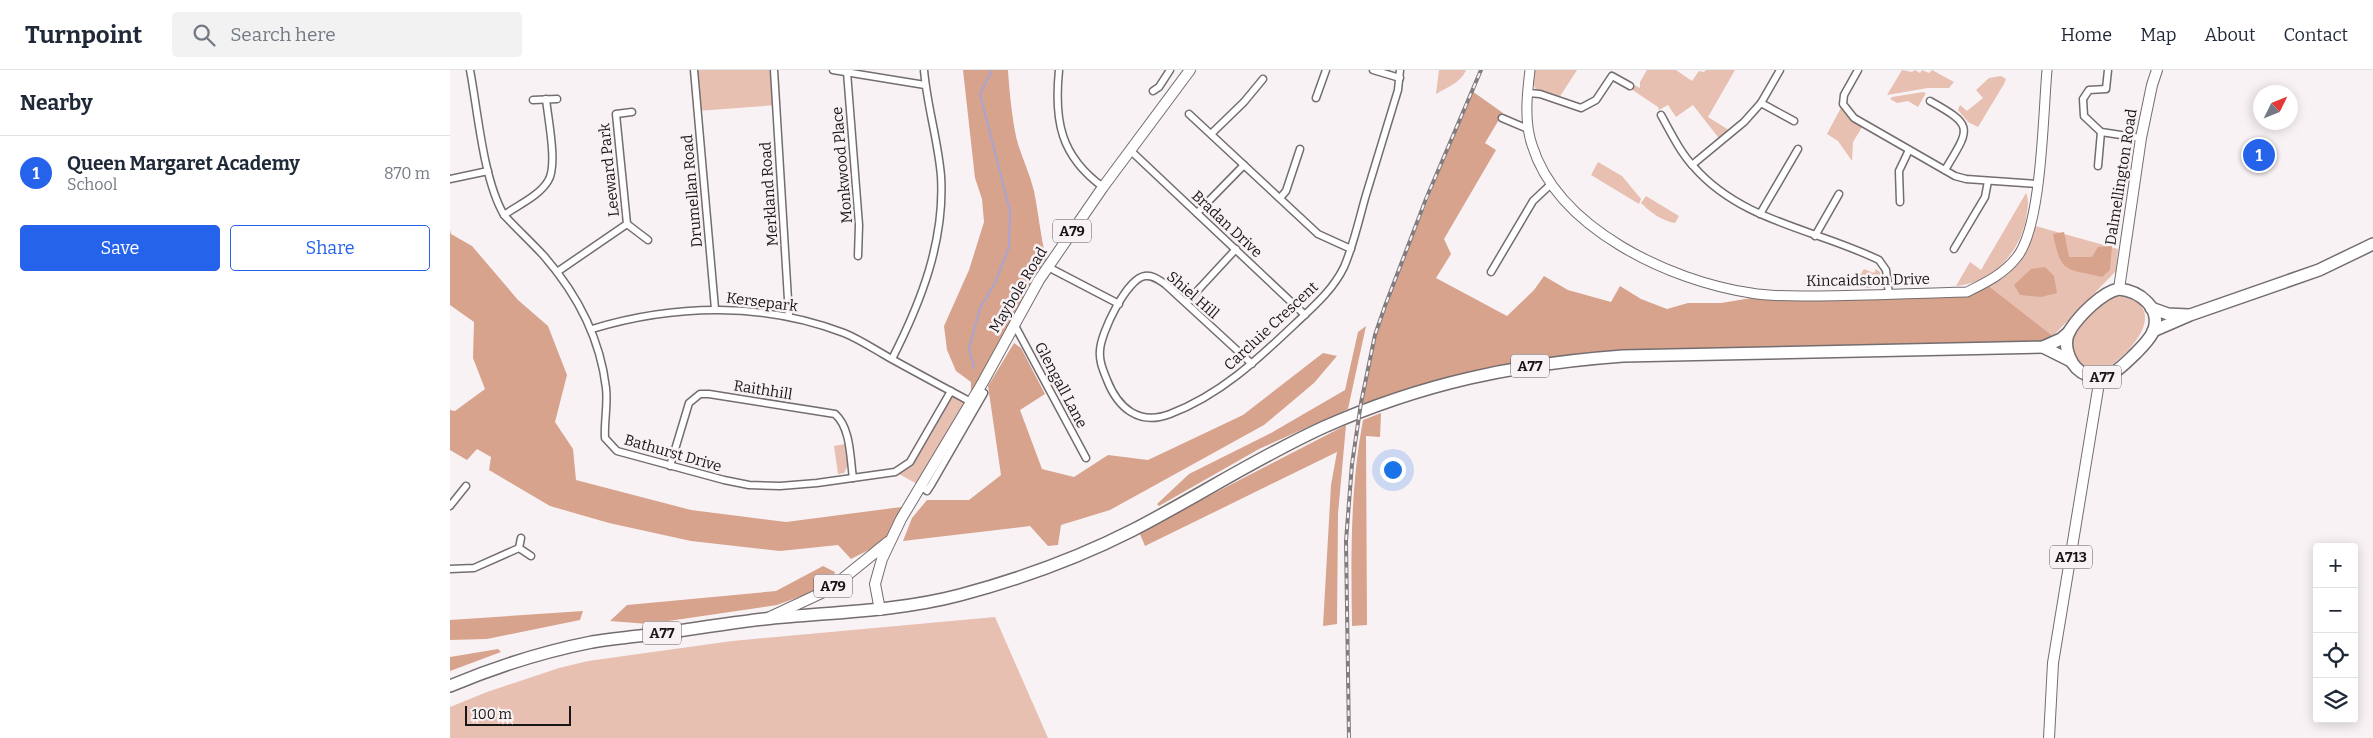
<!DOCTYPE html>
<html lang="en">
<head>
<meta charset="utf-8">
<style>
	body { margin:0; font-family:Bitter,serif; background:#f2f2f3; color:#1f2937 }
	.controls { position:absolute; right:15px; bottom:15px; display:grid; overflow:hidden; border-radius:5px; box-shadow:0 2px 12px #0003 }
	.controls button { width:45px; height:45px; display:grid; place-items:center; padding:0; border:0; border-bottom:1px solid #e0e1e3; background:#fff; color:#1f2937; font:25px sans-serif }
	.compass { position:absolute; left:1803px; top:15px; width:45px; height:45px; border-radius:50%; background:#fff; box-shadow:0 2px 12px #0003; rotate:47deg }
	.scale { position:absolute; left:15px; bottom:12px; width:106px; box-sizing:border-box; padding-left:5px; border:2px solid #181617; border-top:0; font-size:14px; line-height:18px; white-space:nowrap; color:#181617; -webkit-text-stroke:4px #f9f2f5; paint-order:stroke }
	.you { position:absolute; left:942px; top:399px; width:18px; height:18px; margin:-12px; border:4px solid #fff; border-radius:50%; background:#1a73e8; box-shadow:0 0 0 8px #1a73e833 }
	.badge { display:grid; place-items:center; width:32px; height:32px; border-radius:50%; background:#2563eb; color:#fff; font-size:16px; font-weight:700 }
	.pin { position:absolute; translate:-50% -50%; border:2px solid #fff; box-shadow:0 1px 5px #0006 }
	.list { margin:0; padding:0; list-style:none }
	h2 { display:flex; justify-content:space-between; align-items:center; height:65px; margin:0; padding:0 20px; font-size:21px }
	h2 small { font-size:16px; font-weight:400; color:#747a83 }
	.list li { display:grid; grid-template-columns:32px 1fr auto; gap:15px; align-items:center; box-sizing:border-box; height:75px; padding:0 20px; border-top:1px solid #e0e1e3 }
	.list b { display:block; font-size:19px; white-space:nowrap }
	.list p { margin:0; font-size:16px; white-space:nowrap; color:#747a83 }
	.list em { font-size:16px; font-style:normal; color:#747a83 }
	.actions { display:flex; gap:10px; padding:15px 20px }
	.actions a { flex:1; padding:11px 0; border:1px solid #2563eb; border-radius:5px; text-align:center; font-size:18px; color:#2563eb }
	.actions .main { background:#2563eb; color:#fff }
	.icon { flex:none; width:28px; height:28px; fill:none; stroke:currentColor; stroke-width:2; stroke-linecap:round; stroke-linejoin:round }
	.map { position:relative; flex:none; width:1923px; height:668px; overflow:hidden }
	header { display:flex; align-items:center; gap:30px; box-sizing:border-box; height:70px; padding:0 25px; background:#fff; border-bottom:1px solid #e0e1e3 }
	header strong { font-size:24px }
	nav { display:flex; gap:28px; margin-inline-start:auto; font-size:18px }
	.search { width:350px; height:45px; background:#f2f2f3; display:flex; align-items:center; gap:12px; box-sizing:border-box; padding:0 18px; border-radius:5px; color:#747a83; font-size:19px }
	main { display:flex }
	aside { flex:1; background:#fff }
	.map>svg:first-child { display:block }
	.green { fill:#e7c0b1 }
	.forest { fill:#d7a38d }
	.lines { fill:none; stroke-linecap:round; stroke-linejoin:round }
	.stream { stroke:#aaa4d4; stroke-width:2 }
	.street-casing { stroke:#736d70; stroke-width:9 }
	.secondary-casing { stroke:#736d70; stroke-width:11 }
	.primary-casing { stroke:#736d70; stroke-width:12 }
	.highway-casing { stroke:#736d70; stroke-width:14 }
	.street { stroke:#fff; stroke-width:6 }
	.secondary { stroke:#fff; stroke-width:9 }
	.primary { stroke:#fff; stroke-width:10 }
	.highway { stroke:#fff; stroke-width:11 }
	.rail-casing { stroke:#817c7e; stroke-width:4 }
	.rail { stroke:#f9f2f5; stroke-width:2; stroke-dasharray:5.5; stroke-linecap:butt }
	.labels { text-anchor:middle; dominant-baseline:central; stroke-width:5; stroke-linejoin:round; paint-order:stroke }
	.shield { fill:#f9f2f5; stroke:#5c585a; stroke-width:1 }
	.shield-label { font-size:14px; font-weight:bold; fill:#181617 }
	.street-label { font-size:15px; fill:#181617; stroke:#f9f2f5 }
</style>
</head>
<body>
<header>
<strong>Turnpoint</strong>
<div class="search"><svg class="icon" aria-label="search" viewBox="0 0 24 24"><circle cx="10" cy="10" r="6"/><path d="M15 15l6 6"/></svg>Search here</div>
<nav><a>Home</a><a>Map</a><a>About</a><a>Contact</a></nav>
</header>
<main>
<aside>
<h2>Nearby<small></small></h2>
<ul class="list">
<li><span class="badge">1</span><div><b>Queen Margaret Academy</b><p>School</p></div><em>870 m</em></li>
</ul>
<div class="actions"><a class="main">Save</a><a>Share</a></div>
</aside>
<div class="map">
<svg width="1923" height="668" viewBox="0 0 1923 668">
	<rect width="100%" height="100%" fill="#f9f2f5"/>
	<g class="green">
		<polygon points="244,0 324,0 326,35 247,41"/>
		<path d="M989 0H1016C1011 13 997 17 986 24Z"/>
		<polygon points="1084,0 1127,0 1109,28 1086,20 1082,11"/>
		<polygon points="1197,0 1226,0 1242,11 1249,1 1254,2 1256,0 1285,0 1258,47 1282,62 1271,71 1243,35 1226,47 1218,35 1209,40 1208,37 1181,19 1184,15 1190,18 1190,12"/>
		<polygon points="1452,0 1462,2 1465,0 1470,3 1472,0 1479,3 1482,0 1504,12 1499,18 1478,18 1437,25"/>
		<polygon points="1551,6 1556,9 1554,14 1528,57 1518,52 1508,40 1510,35 1517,41 1533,28 1526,20 1539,8"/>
		<polygon points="1473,22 1476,23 1468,37 1458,31 1447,33 1440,29 1442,27"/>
		<polygon points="1393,34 1414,54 1403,72 1402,91 1388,71 1377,64"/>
		<polygon points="1148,92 1172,106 1191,129 1189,134 1141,105"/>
		<path d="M1576 123C1580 132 1577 140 1576 149 1569 184 1542 213 1506 216L1520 192 1531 200Z"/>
		<path d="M1196 126 1229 146 1225 153C1212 151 1200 142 1191 133Z"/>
		<polygon points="1582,155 1668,179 1666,201 1603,266 1535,213 1557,198"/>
		<polygon points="1414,199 1424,203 1426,199 1430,202 1430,214 1420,218 1403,216"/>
		<path d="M1678 226C1719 245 1676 286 1655 300 1636 304 1617 288 1622 268 1625 257 1651 232 1663 228 1667 226 1673 226 1678 226Z"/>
		<polygon points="501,321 521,332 471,416 445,402 460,392"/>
		<polygon points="395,374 398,395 394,403 388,404 384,376"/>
		<polygon points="545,547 598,668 0,668 0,637 37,622 109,598 138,591 282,571"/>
	</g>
	<g class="forest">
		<path d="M513 0H558C559 18 563 60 569 77 574 92 580 105 584 121 589 146 591 171 598 197L521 332V312L506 301 497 280 494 256 519 200 534 152 532 129 525 108Z"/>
		<polygon points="1022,21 1053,43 1035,73 1046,80 994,169 1001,184 986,208 1057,246 1084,220 1094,206 1118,220 1161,232 1170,216 1191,229 1217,239 1238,233 1271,233 1320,225 1517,222 1535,213 1603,266 1606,272 1113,290 929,334 911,333 926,264 935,236"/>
		<polygon points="0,160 1,164 22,176 68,230 98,256 117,305 105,352 123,379 126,410 241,440 336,452 459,436 442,468 401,489 388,475 330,481 241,471 159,453 100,436 39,400 41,387 27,379 17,390 0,380 0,340 5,341 35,319 23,288 24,252 0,235"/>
		<path d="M1614 162 1619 187H1642L1648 177 1662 176 1660 200 1652 207C1615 198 1611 204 1603 164Z"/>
		<polygon points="1595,197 1604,206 1607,223 1591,227 1570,225 1564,215 1581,199"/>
		<polygon points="916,256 898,339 809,379 709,436 707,434 739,404 821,363 895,320 908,262"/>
		<polygon points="564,273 571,278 595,324 570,340 592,399 624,407 658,385 698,390 793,345 873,283 887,286 864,313 814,355 660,440 611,455 608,475 598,476 580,456 453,471 462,448 477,430 519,430 551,405 538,316"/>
		<path d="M931 343 930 367 916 366 917 555 902 556C901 487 900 418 913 350Z"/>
		<polygon points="896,355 888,444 887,554 873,556 881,415 887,382 695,476 689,462"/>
		<polygon points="373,496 385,502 383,509 357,524 327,535 198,554 160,551 177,535 326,521"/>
		<polygon points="133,541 130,550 37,569 0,570 0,550"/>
		<polygon points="48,579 51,582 0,601 0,587"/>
	</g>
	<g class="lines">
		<polyline class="stream" points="524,298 519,279 530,238 545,213 559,177 560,141 530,24 542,0"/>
		<defs>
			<g id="street">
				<path d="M20 0C28 42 33 109 54 145 67 159 81 172 94 186 127 224 150 267 156 318 158 335 154 351 155 368L167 381 274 410 299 415 330 416 367 413 445 402 460 392 501 321"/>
				<polyline points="244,0 265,239"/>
				<polyline points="324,0 339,246"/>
				<polyline points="383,0 475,15"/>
				<path d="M609 0C604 50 610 86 653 117"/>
				<polyline points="923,0 950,8"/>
				<polyline points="1408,0 1394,25 1393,34 1404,48 1505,106 1516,109 1587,114"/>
				<polyline points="397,2 409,155 408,186"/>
				<polyline points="703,21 709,17 720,0"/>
				<polyline points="1078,23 1090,24 1131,38 1146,30 1162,6 1180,16"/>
				<polyline points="866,28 876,0"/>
				<polyline points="83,30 107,29"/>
				<path d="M1480 31C1525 56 1520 58 1495 100"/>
				<polyline points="1311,33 1344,51"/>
				<polyline points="739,44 868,164 901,179"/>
				<path d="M1211 45C1221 63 1230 82 1244 97 1292 152 1366 159 1429 190L1436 200 1439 224"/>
				<polyline points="1052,48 1078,59"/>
				<polyline points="1651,62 1634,46 1633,29 1639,20 1656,19 1658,0"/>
				<polyline points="761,64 794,32 813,9"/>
				<polyline points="681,81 855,245"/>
				<polyline points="1242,95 1294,52 1311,33 1330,0"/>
				<polyline points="1648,96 1651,62 1691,68"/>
				<polyline points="0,109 38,101"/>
				<polyline points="830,128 836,121 850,79"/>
				<polyline points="1450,132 1449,101 1459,80"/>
				<polyline points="747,143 794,95"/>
				<polyline points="1310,144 1348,79"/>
				<path d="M54 145C68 135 89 126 98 111 108 96 98 49 96 29"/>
				<polyline points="177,154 198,170"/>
				<polyline points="1365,166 1389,124"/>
				<polyline points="1504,179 1535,127 1538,111"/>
				<polyline points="598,197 669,234"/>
				<polyline points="107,202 177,154 166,44 182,42"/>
				<polyline points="1041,202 1083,131 1100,115"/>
				<polyline points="736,233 786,179"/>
				<polyline points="564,254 636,388"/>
				<path d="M142 259C224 234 314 232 394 263 409 269 424 279 438 287 465 302 493 317 521 332"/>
				<path d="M442 289C471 232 495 171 491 106 488 70 477 36 474 0"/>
				<path d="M802 294 715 214C709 210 703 205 695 206 677 208 650 264 650 281 649 291 653 300 657 310 668 338 689 356 720 344 770 325 807 290 845 254 863 237 883 220 894 197 904 174 909 149 916 125 927 90 937 55 948 20L950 0"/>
				<path d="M220 396 239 333 250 324H259L385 344C401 358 400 388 403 408"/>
				<polyline points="471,416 477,421 481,415 534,323 528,319"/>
				<polyline points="0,436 16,416"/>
				<polyline points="71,468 69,478 81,486"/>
				<polyline points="0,499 24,498 69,478"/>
			</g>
			<path id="secondary" d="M1080 0C1077 24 1074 51 1082 75 1108 159 1220 211 1301 223 1323 227 1347 226 1369 226 1418 226 1467 223 1517 222 1535 213 1554 204 1567 187 1592 156 1593 44 1597 0"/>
			<g id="primary">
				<polyline points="1669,219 1691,68 1702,15 1707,0"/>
				<polyline points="430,540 425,514 432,489 451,449 533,312 589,210 653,117 740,0"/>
				<polyline points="320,547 380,519 438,472"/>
				<polyline points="1599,668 1603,593 1650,307"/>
			</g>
			<g id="highway">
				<path d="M1669 219C1689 221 1713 238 1703 262 1699 270 1692 277 1686 283 1672 296 1659 313 1637 305 1621 299 1611 276 1620 260 1629 246 1652 222 1669 219Z"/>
				<polyline points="1701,238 1718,244 1738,245"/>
				<polyline points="1703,261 1740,245 1869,200 1923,174"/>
				<polyline points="1593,277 1621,291"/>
				<path d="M0 616C43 598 96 581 142 572 166 568 191 566 215 563 248 558 281 553 314 549 379 542 445 542 510 525 570 509 628 488 683 460 747 427 808 387 874 357 973 313 1065 294 1173 286L1593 277 1611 269 1620 261"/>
			</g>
		</defs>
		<use href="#street" class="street-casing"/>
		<use href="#secondary" class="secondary-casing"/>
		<use href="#primary" class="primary-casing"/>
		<use href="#highway" class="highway-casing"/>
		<use href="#street" class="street"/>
		<use href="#secondary" class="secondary"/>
		<use href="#primary" class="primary"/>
		<use href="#highway" class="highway"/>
		<defs>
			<polyline id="rail" points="899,668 896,471 902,394 911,333 925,265 935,236 976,129 1031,0"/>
		</defs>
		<use href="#rail" class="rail-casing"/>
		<use href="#rail" class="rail"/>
	</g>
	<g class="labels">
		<g class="shield">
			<rect x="603" y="149.5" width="38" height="23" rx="4"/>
			<rect x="1061" y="284.5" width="38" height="23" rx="4"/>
			<rect x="1633" y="295.5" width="38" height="23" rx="4"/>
			<rect x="1600" y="475.5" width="42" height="23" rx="4"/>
			<rect x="364" y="504.5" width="38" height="23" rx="4"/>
			<rect x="193" y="551.5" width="38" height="23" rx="4"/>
		</g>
		<g class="shield-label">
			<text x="622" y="161">A79</text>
			<text x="1080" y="296">A77</text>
			<text x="1652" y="307">A77</text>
			<text x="1621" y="487">A713</text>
			<text x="383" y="516">A79</text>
			<text x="212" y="563">A77</text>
		</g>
		<g class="street-label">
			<text transform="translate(392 95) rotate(-95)">Monkwood Place</text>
			<text transform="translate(159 100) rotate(-96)">Leeward Park</text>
			<text transform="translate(1671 107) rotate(-81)">Dalmellington Road</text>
			<text transform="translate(242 121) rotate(-95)">Drumellan Road</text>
			<text transform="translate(319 124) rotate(-94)">Merkland Road</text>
			<text transform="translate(777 154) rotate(43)">Bradan Drive</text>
			<text transform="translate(1418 210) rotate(-1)">Kincaidston Drive</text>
			<text transform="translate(568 220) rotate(-59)">Maybole Road</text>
			<text transform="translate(743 225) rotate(41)">Shiel Hill</text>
			<text transform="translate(312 232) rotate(7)">Kersepark</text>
			<text transform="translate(821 256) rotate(-43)">Carcluie Crescent</text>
			<text transform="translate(611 315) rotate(62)">Glengall Lane</text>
			<text transform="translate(313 320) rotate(9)">Raithhill</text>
			<text transform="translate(223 383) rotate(16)">Bathurst Drive</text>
		</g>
	</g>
</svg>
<div class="controls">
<button>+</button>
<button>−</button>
<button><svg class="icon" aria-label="locate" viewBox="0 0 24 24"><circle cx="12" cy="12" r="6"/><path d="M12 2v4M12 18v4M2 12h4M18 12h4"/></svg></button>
<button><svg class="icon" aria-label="layers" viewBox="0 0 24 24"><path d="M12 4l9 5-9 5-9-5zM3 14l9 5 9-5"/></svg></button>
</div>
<svg class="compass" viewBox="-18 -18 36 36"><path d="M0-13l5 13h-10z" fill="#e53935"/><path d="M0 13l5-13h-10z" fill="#747a83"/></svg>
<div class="scale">100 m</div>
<div class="you"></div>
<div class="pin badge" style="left:1809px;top:85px">1</div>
</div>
</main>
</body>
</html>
